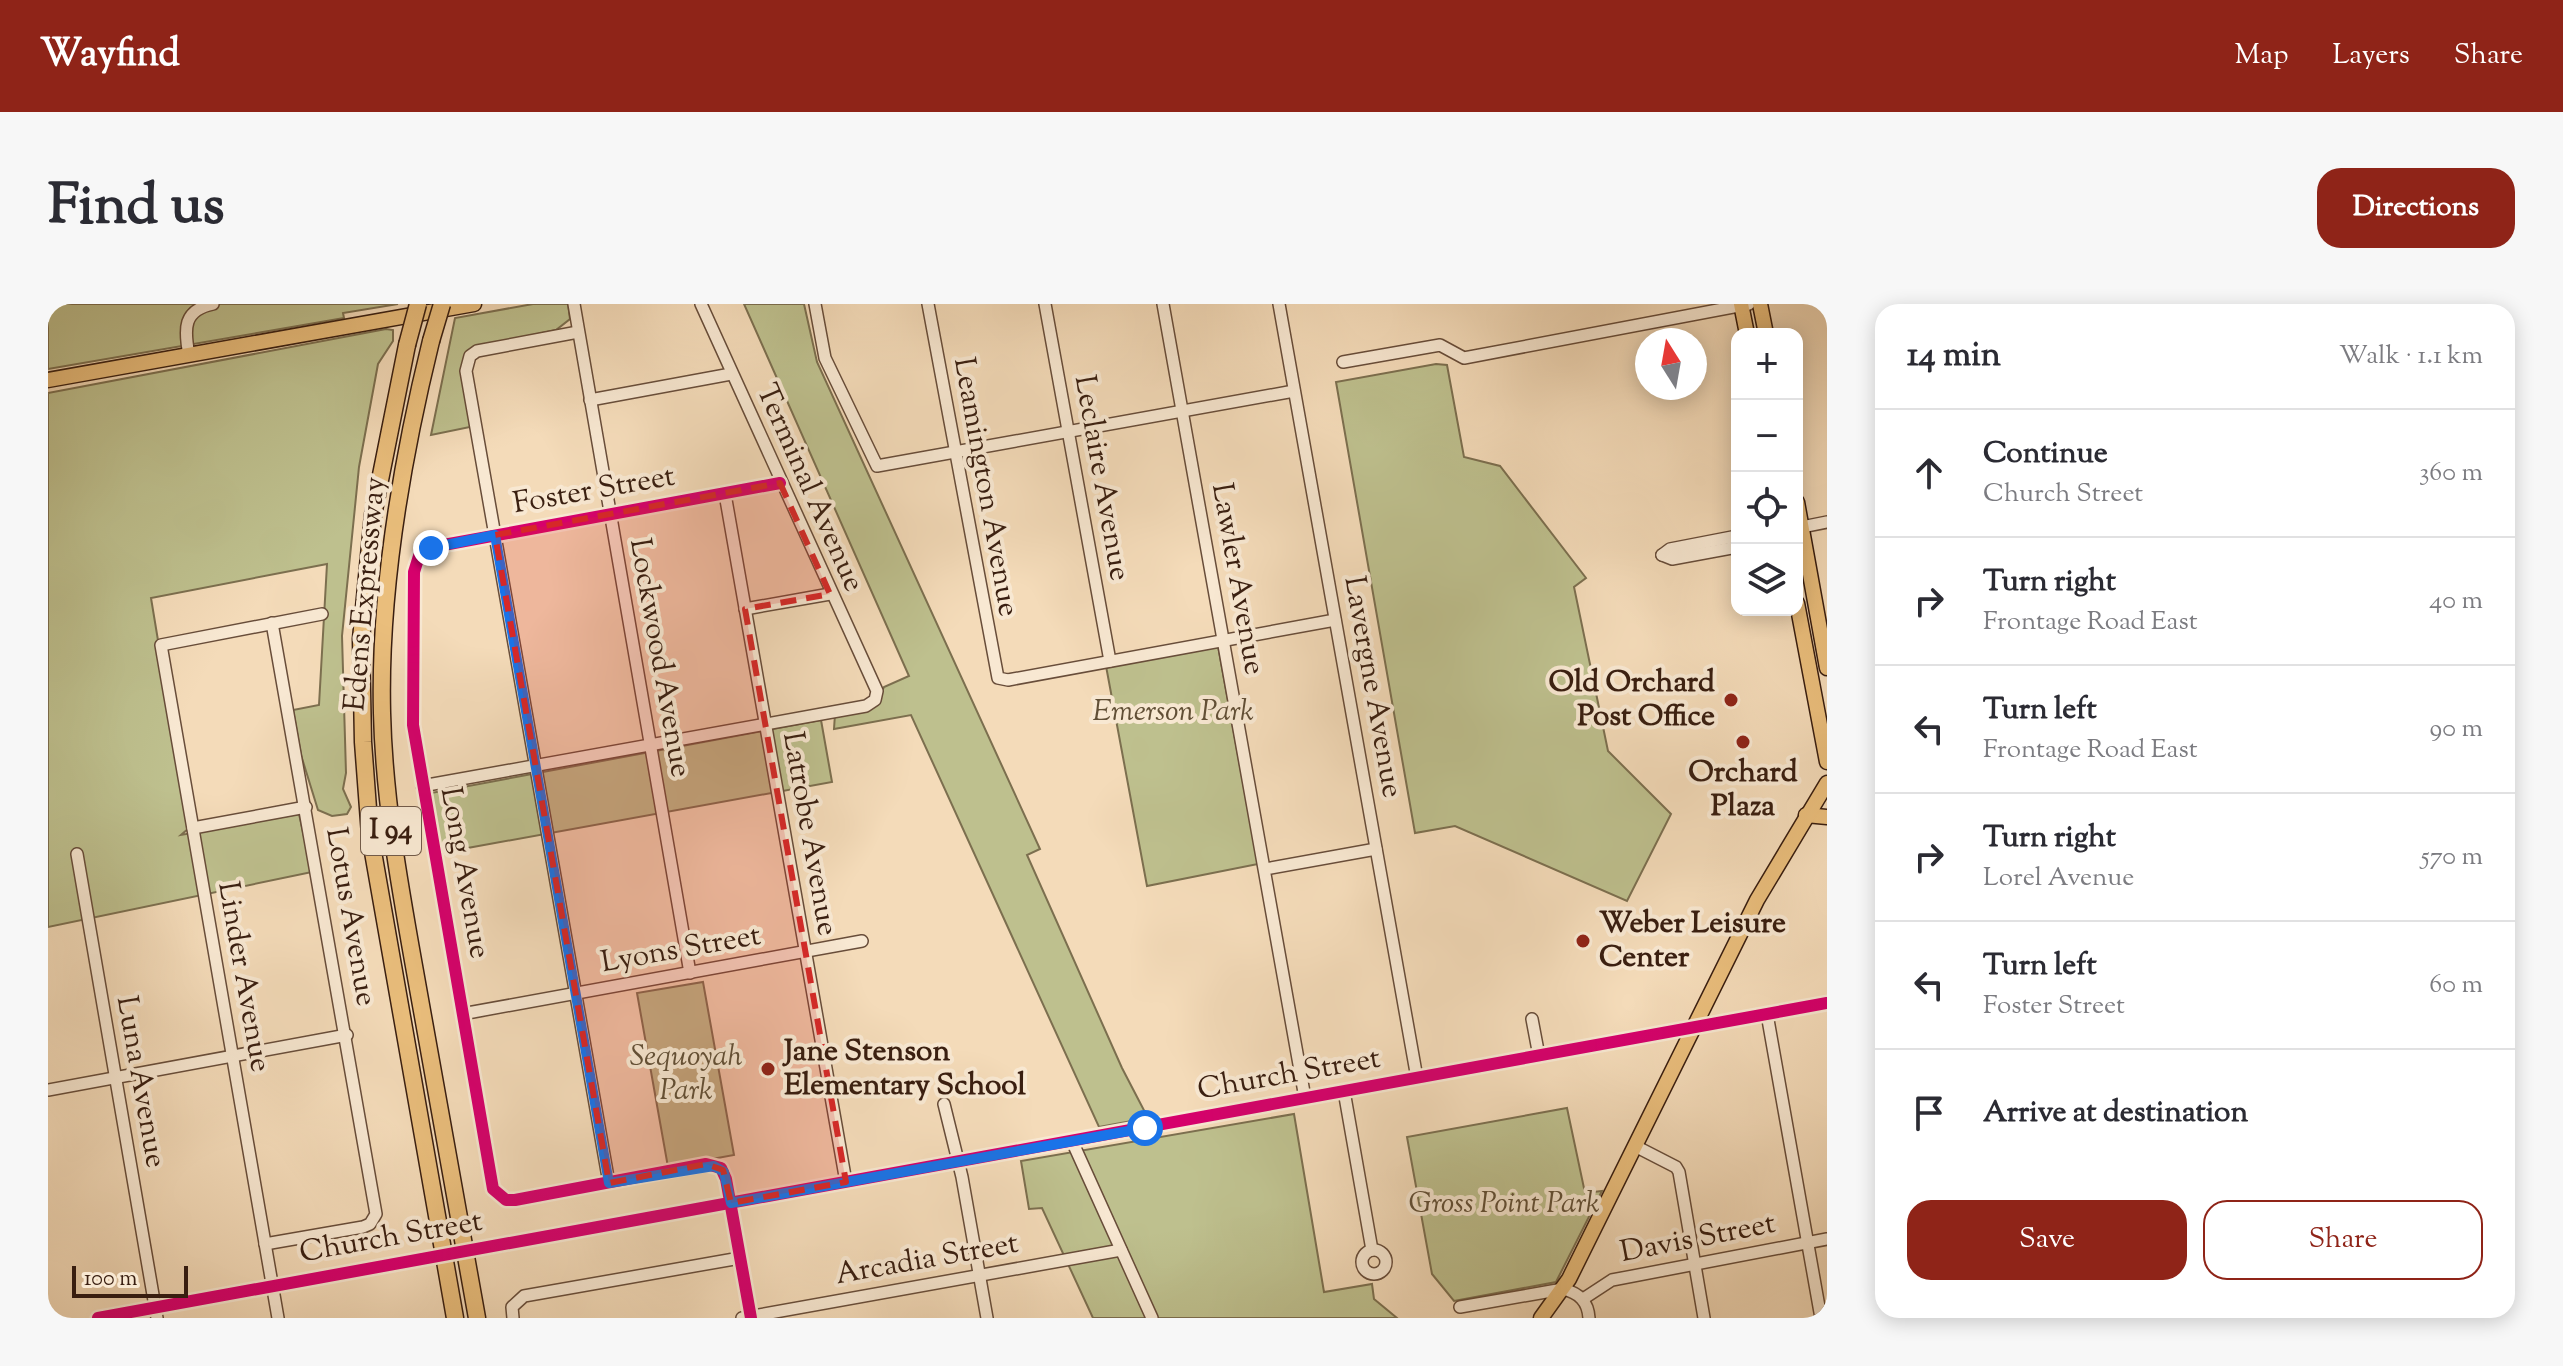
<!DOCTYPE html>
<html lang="en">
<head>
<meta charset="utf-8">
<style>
	body { margin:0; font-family:"Sorts Mill Goudy",serif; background:#f7f7f7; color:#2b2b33 }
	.controls { position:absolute; right:24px; top:24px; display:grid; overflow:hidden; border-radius:16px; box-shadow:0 4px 20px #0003 }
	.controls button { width:72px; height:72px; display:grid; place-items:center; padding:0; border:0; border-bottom:2px solid #e1e1e2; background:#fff; color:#2b2b33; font:40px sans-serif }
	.compass { position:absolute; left:1587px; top:24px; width:72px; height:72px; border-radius:50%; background:#fff; box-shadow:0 4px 20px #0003; rotate:349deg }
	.scale { position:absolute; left:24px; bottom:20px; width:116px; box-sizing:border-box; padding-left:8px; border:4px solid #391e10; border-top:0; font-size:22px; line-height:28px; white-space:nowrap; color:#391e10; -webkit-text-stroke:6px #f8e8d2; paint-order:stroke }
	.stop { position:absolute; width:24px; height:24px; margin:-18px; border:6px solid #1a73e8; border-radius:50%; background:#fff }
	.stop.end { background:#1a73e8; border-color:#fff; box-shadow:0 2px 8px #0008 }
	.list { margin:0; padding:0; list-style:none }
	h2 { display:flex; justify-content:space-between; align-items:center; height:104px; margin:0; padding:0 32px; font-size:34px }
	h2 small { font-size:26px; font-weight:400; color:#7c7c81 }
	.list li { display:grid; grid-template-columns:52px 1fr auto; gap:24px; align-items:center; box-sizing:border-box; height:128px; padding:0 32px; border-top:2px solid #e1e1e2 }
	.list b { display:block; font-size:30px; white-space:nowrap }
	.list p { margin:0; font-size:26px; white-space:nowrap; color:#7c7c81 }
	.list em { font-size:26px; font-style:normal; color:#7c7c81 }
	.actions { display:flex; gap:16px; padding:24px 32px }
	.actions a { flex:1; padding:18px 0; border:2px solid #8f2418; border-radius:24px; text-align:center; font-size:28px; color:#8f2418 }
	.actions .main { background:#8f2418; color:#fff }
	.icon { flex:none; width:44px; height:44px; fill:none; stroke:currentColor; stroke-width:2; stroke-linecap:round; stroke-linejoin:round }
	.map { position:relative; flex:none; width:1779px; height:1014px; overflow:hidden; border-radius:24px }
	header { display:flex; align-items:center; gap:48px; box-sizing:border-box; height:112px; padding:0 40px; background:#8f2418; color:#fff }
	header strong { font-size:38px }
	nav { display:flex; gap:44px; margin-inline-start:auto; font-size:28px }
	.intro { display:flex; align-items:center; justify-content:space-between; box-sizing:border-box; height:192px; padding:0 48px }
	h1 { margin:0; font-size:56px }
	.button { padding:20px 36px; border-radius:24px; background:#8f2418; color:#fff; font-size:28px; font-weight:700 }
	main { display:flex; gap:48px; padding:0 48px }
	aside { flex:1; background:#fff; border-radius:24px; box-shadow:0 4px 20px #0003 }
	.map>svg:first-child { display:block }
	.green { fill:#bec08e; stroke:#7c6f4f; stroke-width:2 }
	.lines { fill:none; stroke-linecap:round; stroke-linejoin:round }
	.minor-casing { stroke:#684d3a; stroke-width:14 }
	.major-casing { stroke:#391e10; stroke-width:17 }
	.highway-casing { stroke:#391e10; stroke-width:19 }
	.minor { stroke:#f8e8d2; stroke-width:11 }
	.major { stroke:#eabe7c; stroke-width:14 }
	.highway { stroke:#eabe7c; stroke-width:16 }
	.minor-bridge-casing { stroke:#684d3a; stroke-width:14; stroke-linecap:butt }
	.highway-bridge-casing { stroke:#391e10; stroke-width:19; stroke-linecap:butt }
	.minor-bridge { stroke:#f8e8d2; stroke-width:11 }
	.highway-bridge { stroke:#eabe7c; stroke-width:16 }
	.cycleway-casing { stroke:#f8e8d2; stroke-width:17 }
	.cycleway { stroke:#d6006c; stroke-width:12 }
	.route { stroke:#1a73e8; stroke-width:10 }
	.marked { fill:#d62828; fill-opacity:0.2; stroke:#d62828; stroke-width:6; stroke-dasharray:16 10; stroke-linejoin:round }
	.poi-dot { fill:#8f2418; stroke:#f8e8d2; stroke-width:3 }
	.labels { text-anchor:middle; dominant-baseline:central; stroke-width:8; stroke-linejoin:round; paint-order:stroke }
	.shield { fill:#f8e8d2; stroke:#725b4a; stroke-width:2 }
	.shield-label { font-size:28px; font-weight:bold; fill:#391e10 }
	.street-label { font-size:30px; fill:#391e10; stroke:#f8e8d2 }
	.poi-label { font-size:30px; font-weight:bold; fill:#391e10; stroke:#f8e8d2; text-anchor:start }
	.park-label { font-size:30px; font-style:italic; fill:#614f36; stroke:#f8e8d2 }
</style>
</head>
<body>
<header>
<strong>Wayfind</strong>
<nav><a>Map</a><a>Layers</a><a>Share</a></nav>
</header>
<div class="intro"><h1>Find us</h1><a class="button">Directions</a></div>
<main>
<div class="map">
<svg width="1779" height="1014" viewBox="0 0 1779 1014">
	<rect width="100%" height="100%" fill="#f4dbb9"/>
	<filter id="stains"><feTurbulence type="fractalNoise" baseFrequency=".0025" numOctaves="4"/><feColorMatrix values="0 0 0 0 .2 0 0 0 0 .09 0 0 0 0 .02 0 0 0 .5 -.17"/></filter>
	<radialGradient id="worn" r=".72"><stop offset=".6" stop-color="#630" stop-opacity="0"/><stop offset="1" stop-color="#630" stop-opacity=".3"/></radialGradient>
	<g class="green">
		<polygon points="0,0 350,0 295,9 296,14 0,65"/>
		<polygon points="485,0 520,0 522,15 508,26 438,41 415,56 422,123 383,131 407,14"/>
		<polygon points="696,0 756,0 769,58 992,545 979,551 1074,764 1100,814 1051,823 863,411 786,425 787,410 826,402 836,383 861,372"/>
		<polygon points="338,25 345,26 345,37 330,60 311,163 294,332 298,469 295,485 303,503 299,510 284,512 270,506 253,451 245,406 271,401 279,260 103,294 141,524 133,531 251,510 264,568 0,623 0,89"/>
		<polygon points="1388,60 1399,61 1416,153 1452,162 1538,274 1526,283 1560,447 1623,510 1579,597 1407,522 1367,529 1288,78"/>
		<polygon points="1170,342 1210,560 1099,582 1058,362"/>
		<polygon points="773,416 784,478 392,549 383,489"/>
		<polygon points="655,678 686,851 620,863 589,689"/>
		<polygon points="1519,804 1537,889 1554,887 1508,978 1406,997 1384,970 1359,833"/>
		<polygon points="1246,810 1276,988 1324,980 1326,995 1349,1014 1045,1014 994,904 981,905 973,857"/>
	</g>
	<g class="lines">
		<defs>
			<g id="minor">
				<polyline points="526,0 642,669"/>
				<polyline points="767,0 777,54 829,162 1246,87"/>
				<polyline points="880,0 950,374 960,376 1287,316"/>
				<polyline points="997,0 1062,357"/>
				<polyline points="1115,0 1257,794"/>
				<polyline points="1231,0 1369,774"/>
				<polyline points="530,28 429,47 422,52 418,67 561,879"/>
				<path d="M141 51C136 25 135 6 165 0"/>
				<polyline points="1295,58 1392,41 1416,54 1701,0"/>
				<polyline points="542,96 683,70"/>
				<polyline points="677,190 798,878"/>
				<polyline points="1749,224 1779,218"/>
				<polyline points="1614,251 1622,245 1689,232"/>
				<polyline points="1614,251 1624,255 1689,243"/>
				<polyline points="697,305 782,290"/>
				<polyline points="374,482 818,402 827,396 829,387 653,0"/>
				<polyline points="145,524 258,503"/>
				<polyline points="29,550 109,1014"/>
				<polyline points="1217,565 1328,545"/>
				<polyline points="414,710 814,637"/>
				<polyline points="1719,710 1773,1014"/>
				<polyline points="1484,715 1491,752"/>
				<polyline points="0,786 299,731"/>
				<polyline points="1296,787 1324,946"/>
				<polyline points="896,800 914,873 939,1014"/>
				<polyline points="1024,837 1104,1014"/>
				<polyline points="1589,843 1628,863 1631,868 1656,1014"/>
				<polyline points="217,940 315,923 322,920 328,910 224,319"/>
				<polyline points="443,943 1779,699"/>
				<circle cx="1326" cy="958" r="12"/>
				<polyline points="1535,995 1564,976 1779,935"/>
				<path d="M1412 1003 1515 985C1531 989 1540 997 1541 1014"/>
				<polyline points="50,1014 365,957"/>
				<polyline points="230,1014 113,341 274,310"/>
				<polyline points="465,1014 464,1003 476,992 692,954"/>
				<polyline points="694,1014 1073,946"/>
				<polyline points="703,1014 678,875 673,864 658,860 467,896 458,896 445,885 365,421 366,268 371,252 390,242 732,179"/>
			</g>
			<g id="major">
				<polyline points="1693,0 1699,30"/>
				<polyline points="1712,0 1718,30"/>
				<polyline points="0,76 426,0"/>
				<polyline points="1749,198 1779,364"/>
				<polyline points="1749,299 1779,458"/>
				<polyline points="1758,511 1779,513"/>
				<polyline points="1493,1014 1521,975 1709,596 1779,479"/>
			</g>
			<g id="highway">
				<path d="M383 37C354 155 331 287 334 409 336 494 351 578 366 662 386 779 408 896 429 1014"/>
				<polyline points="359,41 325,211 313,335 315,438 322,531 407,1014"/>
			</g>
		</defs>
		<use href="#minor" class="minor-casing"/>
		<use href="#major" class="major-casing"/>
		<use href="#highway" class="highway-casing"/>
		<use href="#minor" class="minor"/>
		<use href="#major" class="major"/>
		<use href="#highway" class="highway"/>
		<defs>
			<polyline id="minor-bridge" points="365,957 443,943"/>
			<g id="highway-bridge">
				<polyline points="383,37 394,0"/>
				<polyline points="359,41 370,0"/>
			</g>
		</defs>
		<use href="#minor-bridge" class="minor-bridge-casing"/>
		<use href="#highway-bridge" class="highway-bridge-casing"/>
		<use href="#minor-bridge" class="minor-bridge"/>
		<use href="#highway-bridge" class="highway-bridge"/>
		<defs>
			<g id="cycleway">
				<polyline points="50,1014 1779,699"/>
				<polyline points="703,1014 678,875 673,864 658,860 467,896 458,896 445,885 365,421 366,268 371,252 390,242 732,179"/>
			</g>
		</defs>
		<use href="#cycleway" class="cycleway-casing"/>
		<use href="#cycleway" class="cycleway"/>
	</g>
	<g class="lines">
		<polyline class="route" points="383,244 447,231 561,879 666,862 676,868 683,899 1097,824"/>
	</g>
	<path class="marked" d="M732 179 782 290 697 305 798 878 683 899 675 866 658 860 561 879 447 231Z"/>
	<g class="poi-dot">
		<circle cx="1683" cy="396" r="8"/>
		<circle cx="1695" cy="438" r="8"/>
		<circle cx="1535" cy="637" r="8"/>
		<circle cx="720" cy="765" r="8"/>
	</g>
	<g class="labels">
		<rect class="shield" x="313" y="503" width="60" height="48" rx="6"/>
		<g class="shield-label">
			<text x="343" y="527">I 94</text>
		</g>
		<g class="street-label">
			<text transform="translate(1053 174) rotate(80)">Leclaire Avenue</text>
			<text transform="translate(937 183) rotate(80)">Leamington Avenue</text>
			<text transform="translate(761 184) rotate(66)">Terminal Avenue</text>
			<text transform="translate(546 187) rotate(-10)">Foster Street</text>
			<text transform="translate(1189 275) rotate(80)">Lawler Avenue</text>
			<text transform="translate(318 290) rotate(-85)">Edens Expressway</text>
			<text transform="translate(611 354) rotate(80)">Lockwood Avenue</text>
			<text transform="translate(1324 383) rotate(80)">Lavergne Avenue</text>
			<text transform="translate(761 530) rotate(80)">Latrobe Avenue</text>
			<text transform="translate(416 569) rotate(80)">Long Avenue</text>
			<text transform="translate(302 613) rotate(80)">Lotus Avenue</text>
			<text transform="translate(633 646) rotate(-10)">Lyons Street</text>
			<text transform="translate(195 673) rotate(80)">Linder Avenue</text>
			<text transform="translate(1241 771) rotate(-10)">Church Street</text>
			<text transform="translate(92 778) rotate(80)">Luna Avenue</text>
			<text transform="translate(343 934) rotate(-10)">Church Street</text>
			<text transform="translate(1650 935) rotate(-11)">Davis Street</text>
			<text transform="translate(879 956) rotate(-10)">Arcadia Street</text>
		</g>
		<g class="poi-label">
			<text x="1667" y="379" text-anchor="end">Old Orchard<tspan x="1667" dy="34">Post Office</tspan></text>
			<text x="1695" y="469" text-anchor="middle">Orchard<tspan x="1695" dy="34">Plaza</tspan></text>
			<text x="1551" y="620">Weber Leisure<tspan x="1551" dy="34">Center</tspan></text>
			<text x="736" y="748">Jane Stenson<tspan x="736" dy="34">Elementary School</tspan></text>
		</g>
		<g class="park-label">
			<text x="1125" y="408">Emerson Park</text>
			<text x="638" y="753">Sequoyah<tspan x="638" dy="34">Park</tspan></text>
			<text x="1456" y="900">Gross Point Park</text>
		</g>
	</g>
	<rect width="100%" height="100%" filter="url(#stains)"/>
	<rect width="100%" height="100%" fill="url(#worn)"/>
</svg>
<div class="controls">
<button>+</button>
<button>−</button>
<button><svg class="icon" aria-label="locate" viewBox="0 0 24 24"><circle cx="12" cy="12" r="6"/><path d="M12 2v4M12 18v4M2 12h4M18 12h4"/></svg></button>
<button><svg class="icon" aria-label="layers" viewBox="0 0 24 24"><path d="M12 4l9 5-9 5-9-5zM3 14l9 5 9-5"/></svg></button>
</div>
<svg class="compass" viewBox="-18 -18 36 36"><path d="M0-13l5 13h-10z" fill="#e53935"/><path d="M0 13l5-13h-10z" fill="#7c7c81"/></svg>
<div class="scale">100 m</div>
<div class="stop" style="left:1097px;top:824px"></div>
<div class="stop end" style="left:383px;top:244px"></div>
</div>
<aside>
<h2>14 min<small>Walk · 1.1 km</small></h2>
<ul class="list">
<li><svg class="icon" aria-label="ahead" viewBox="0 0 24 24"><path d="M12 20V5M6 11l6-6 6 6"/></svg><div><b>Continue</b><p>Church Street</p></div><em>360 m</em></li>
<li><svg class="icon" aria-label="right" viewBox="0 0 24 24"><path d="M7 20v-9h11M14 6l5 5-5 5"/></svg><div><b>Turn right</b><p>Frontage Road East</p></div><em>40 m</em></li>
<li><svg class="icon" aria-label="left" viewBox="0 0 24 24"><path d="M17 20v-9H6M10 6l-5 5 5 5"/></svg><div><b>Turn left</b><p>Frontage Road East</p></div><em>90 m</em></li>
<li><svg class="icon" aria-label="right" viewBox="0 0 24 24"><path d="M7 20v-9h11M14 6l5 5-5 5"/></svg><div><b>Turn right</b><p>Lorel Avenue</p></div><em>570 m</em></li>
<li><svg class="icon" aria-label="left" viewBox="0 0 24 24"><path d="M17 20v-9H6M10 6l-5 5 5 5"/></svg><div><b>Turn left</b><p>Foster Street</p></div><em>60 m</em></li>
<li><svg class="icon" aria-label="arrive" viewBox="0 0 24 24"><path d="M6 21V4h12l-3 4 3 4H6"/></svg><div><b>Arrive at destination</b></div></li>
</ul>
<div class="actions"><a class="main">Save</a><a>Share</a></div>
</aside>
</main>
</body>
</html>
